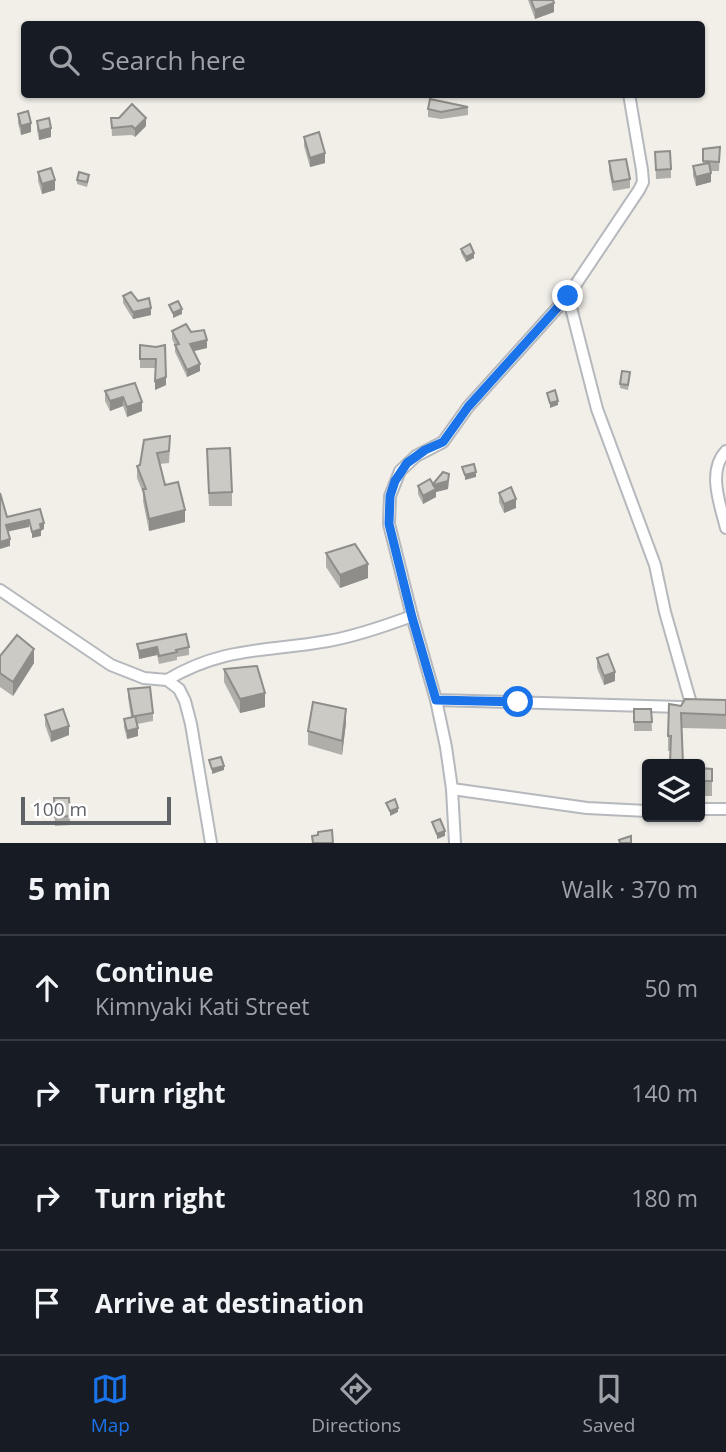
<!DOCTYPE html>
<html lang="en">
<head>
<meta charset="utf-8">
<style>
	body { margin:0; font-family:"Open Sans",sans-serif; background:#242831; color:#f1f3f6 }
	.controls { position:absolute; right:21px; bottom:21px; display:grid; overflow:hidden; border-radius:7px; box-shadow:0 2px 5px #0004 }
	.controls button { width:63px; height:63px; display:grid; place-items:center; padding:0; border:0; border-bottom:2px solid #363941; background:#171b24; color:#f1f3f6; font:35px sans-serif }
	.scale { position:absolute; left:21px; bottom:18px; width:150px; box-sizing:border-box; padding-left:7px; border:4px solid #5f6368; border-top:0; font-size:19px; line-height:24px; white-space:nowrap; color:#5f6368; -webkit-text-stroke:5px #fff; paint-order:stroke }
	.stop { position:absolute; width:21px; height:21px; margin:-16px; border:5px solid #1a73e8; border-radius:50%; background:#fff }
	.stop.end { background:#1a73e8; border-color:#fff; box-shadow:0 2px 7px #0008 }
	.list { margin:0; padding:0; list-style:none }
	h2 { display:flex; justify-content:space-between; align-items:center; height:91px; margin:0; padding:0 28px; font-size:30px }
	h2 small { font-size:23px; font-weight:400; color:#9ea1a6 }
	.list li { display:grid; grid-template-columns:46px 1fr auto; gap:21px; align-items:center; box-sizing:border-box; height:105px; padding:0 28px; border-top:2px solid #363941 }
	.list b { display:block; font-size:26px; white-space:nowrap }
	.list p { margin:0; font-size:23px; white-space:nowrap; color:#9ea1a6 }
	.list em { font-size:23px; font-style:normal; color:#9ea1a6 }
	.icon { flex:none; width:38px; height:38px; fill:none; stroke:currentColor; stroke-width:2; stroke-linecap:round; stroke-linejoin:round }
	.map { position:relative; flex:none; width:726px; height:843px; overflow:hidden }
	.search { position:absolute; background:#171b24; box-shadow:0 2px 5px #0004; left:21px; right:21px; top:21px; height:77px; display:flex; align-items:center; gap:18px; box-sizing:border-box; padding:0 24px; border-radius:7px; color:#9ea1a6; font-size:26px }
	.sheet { height:511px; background:#171b24 }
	nav { display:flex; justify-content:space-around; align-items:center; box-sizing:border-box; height:98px; border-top:2px solid #363941; background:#171b24; font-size:19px; color:#9ea1a6 }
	nav a { display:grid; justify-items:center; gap:4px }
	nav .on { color:#1a73e8 }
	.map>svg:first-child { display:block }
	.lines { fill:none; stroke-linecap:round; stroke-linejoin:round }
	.street-casing { stroke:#b5b8bc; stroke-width:14 }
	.street { stroke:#fff; stroke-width:10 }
	.wall { fill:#afaea9 }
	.shaded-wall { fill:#8f8d8a }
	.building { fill:#cccac5; stroke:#8f8d8a; stroke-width:2 }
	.route { stroke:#1a73e8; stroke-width:9 }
</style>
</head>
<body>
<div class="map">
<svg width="726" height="843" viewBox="0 0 726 843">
	<rect width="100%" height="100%" fill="#f1efe8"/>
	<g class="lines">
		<defs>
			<g id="street">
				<polyline points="568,296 597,409 655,565 665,612 692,707"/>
				<path d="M726 451C707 471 720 504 726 528"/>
				<polyline points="0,590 111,665 144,678 167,680 179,689 185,701 191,724 211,843"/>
				<path d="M167 680C224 646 267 652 328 641 357 636 385 626 412 616"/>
				<polyline points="436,700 681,707"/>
				<polyline points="452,789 587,808 647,811"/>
				<polyline points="700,809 726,809"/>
				<polyline points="455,843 452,789 446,747 436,700 412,616 389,524 390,496 400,471 416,456 443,442 468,407 568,296 639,190 643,182 642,170 629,94"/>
			</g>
		</defs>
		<use href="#street" class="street-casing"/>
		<use href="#street" class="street"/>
	</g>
	<g class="wall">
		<polygon points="528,0 553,0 554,12 535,19"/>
		<polygon points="468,107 468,115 441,119 428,117 428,109"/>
		<polygon points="18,114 31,132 21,135 18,123"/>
		<polygon points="111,118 146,126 135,137 132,135 112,136"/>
		<polygon points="37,121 51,137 39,140 37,130"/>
		<polygon points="304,137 325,163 310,167 304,146"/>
		<polygon points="720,147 719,171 711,171 711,182 696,186 693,176 693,166 703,164 703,149"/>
		<polygon points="655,152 671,169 671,178 656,179"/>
		<polygon points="609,161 630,179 630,188 613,191 609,171"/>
		<polygon points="38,172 55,190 42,194 38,181"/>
		<polygon points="89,179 87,187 77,184 77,180"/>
		<polygon points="461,249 474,258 466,262 461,253"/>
		<polygon points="123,296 138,301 151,315 133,319 123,303"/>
		<polygon points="172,331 191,332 207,348 194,351 200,371 187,377 175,352 175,345 172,339"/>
		<polygon points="140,345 156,347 166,385 155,390 156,368 140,368"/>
		<polygon points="630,377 628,390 620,388 620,384"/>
		<polygon points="135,383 142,411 127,417 123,406 110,411 105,401 105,391"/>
		<polygon points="144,440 170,447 169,463 159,464 165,485 185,522 149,531 143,501 143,493 137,478 137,466 140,465"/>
		<polygon points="207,463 232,492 232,506 209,506"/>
		<polygon points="449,482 448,489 436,492 436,497 423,504 418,494 418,486"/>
		<polygon points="499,493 516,508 504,513 499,502"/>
		<polygon points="326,553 368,578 340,588 326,567"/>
		<polygon points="137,644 189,647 189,655 177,657 177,660 159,664 157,655 139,659"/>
		<polygon points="0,656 34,663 13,696 0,687"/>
		<polygon points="597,658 615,681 604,685 597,668"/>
		<polygon points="224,669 265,707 240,713 224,682"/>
		<polygon points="128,689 153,713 153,721 137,724 138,736 127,739 124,727 124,719 131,717 128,697"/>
		<polygon points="726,700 726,729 682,728 671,751 668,751 668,736 681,706"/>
		<polygon points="634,709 651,709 652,731 634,731"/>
		<polygon points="45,715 69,735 51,742 45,725"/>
		<polygon points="346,723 342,755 308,745 308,731"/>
		<polygon points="700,768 712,769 712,796 700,796"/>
		<polygon points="54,798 70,816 70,825 55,826"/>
	</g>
	<g class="shaded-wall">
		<polygon points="554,3 554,12 535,19 535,10"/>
		<polygon points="146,118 146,126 135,137 135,129"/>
		<polygon points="31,123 31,132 21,135 21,126"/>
		<polygon points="51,128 51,137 39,140 39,131"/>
		<polygon points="325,153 325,163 310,167 310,158"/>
		<polygon points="711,173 711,182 696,186 696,177"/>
		<polygon points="55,180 55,190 42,194 42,184"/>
		<polygon points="474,253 474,258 466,262 466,257"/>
		<polygon points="151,308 151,315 133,319 133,312"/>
		<polygon points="182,309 182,314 173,318 173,313"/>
		<polygon points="207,340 207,348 190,352 190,344"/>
		<polygon points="200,364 200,371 187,377 187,370"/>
		<polygon points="166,377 166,385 155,390 155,381"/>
		<polygon points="123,397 123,406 110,411 110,401"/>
		<polygon points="558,401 558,405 550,408 550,403"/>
		<polygon points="142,402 142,411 127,417 127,407"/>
		<polygon points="476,472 476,477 465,480 465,475"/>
		<polygon points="449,474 448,489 436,492 436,497 423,504 423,496 433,485"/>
		<polygon points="516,499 516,508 504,513 504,504"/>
		<polygon points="185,510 185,522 149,531 149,519"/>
		<polygon points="29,520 29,527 6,532 6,525"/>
		<polygon points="44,523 44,529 41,531 41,536 32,538 32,532 40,524"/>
		<polygon points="10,539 10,546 0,549 0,542"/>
		<polygon points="368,564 368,578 340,588 340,575"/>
		<polygon points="157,647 157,655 139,659 139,651"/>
		<polygon points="34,649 34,663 13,696 13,682"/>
		<polygon points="615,672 615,681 604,685 604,676"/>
		<polygon points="265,693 265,707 240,713 240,699"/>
		<polygon points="346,709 346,723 342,755 342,741"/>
		<polygon points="69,726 69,735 51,742 51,732"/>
		<polygon points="138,728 138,736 127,739 127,731"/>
		<polygon points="224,766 224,770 212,774 212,769"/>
		<polygon points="398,808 398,812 390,816 390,811"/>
		<polygon points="445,831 445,836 437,839 437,834"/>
	</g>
	<g class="building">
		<polygon points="531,0 553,0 554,3 535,10"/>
		<polygon points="430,99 468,107 441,112 428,109"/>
		<polygon points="132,104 146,118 135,129 132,126 112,128 111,118 119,118"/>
		<polygon points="28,111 31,123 21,126 18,114"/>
		<polygon points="49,118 51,128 39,131 37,121"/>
		<polygon points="319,132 325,153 310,158 304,137"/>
		<polygon points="720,147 719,162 703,161 703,149"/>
		<polygon points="670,151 671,169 656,170 655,152"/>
		<polygon points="626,159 630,179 613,182 609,161"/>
		<polygon points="709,163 711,173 696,177 693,166"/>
		<polygon points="51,168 55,180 42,184 38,172"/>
		<polygon points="79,172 89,175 87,182 77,180"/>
		<polygon points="470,244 474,253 466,257 461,249"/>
		<polygon points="131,292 138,301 149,298 151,308 133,312 123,296"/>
		<polygon points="178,301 182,309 173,313 169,305"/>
		<polygon points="186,324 191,332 204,330 207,340 190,344 200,364 187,370 175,345 179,344 172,331"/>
		<polygon points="140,345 156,347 165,345 166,377 155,381 156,359 140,359"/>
		<polygon points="622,371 630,372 628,385 620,384"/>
		<polygon points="135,383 142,402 127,407 123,397 110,401 105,391"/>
		<polygon points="555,390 558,401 550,403 547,393"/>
		<polygon points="170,436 169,451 157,453 165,485 178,482 185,510 149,519 143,489 146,489 137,466 140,465 144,440"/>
		<polygon points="230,448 232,492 209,493 207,449"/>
		<polygon points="474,464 476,472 465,475 462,467"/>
		<polygon points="443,472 449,474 448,481 433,485 436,489 423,496 418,486 430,479 433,484"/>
		<polygon points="511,487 516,499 504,504 499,493"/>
		<polygon points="0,493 7,517 40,509 44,523 40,524 41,529 32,532 29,520 6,525 10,539 0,542"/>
		<polygon points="355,544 368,564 340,575 326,553"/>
		<polygon points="186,634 189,647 176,650 177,652 159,656 157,647 139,651 137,644"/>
		<polygon points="17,635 34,649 13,682 0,673 0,656"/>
		<polygon points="608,654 615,672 604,676 597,658"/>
		<polygon points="257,666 265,693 240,699 224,669"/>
		<polygon points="150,687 153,713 135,716 138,728 127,731 124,719 133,717 128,689"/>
		<polygon points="685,699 726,700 726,715 681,713 683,764 670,764 671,736 668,736 669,704 681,706"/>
		<polygon points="313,702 346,709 342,741 308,731"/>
		<polygon points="63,709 69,726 51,732 45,715"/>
		<polygon points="634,709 651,709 652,722 634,722"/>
		<polygon points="221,757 224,766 212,769 209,760"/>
		<polygon points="700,768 712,769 712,781 700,781"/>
		<polygon points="54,798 69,798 70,816 55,817"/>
		<polygon points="395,799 398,808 390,811 386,803"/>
		<polygon points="440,819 445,831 437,834 432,822"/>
		<polygon points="332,830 333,843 313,843 312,836 318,835 318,832"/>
		<polygon points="631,836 631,843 620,843 619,840"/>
	</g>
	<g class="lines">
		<polyline class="route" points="518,702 436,700 412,617 389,524 390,496 395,481 407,463 425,450 443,442 468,407 568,296"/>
	</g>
</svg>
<div class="controls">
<button><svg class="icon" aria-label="layers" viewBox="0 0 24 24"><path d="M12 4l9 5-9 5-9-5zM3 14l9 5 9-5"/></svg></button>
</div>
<div class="scale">100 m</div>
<div class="stop" style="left:518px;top:702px"></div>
<div class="stop end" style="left:568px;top:296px"></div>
<div class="search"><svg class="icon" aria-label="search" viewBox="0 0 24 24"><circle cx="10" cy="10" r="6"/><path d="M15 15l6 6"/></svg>Search here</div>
</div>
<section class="sheet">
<h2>5 min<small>Walk · 370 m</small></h2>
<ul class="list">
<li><svg class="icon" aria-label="ahead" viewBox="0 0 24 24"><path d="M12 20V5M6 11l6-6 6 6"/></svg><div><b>Continue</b><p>Kimnyaki Kati Street</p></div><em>50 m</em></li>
<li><svg class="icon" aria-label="right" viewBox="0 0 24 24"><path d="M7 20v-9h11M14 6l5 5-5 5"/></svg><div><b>Turn right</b></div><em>140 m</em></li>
<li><svg class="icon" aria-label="right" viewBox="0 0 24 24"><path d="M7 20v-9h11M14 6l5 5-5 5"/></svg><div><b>Turn right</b></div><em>180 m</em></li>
<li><svg class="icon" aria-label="arrive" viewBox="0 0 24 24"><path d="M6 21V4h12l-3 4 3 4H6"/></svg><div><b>Arrive at destination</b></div></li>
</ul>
</section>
<nav>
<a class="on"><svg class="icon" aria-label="map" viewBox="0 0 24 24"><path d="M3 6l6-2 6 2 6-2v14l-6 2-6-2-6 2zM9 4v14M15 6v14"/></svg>Map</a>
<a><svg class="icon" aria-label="directions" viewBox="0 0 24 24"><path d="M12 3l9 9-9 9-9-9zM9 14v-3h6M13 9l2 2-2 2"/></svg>Directions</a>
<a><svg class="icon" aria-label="saved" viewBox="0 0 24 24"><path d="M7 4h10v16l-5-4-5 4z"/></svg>Saved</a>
</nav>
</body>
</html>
